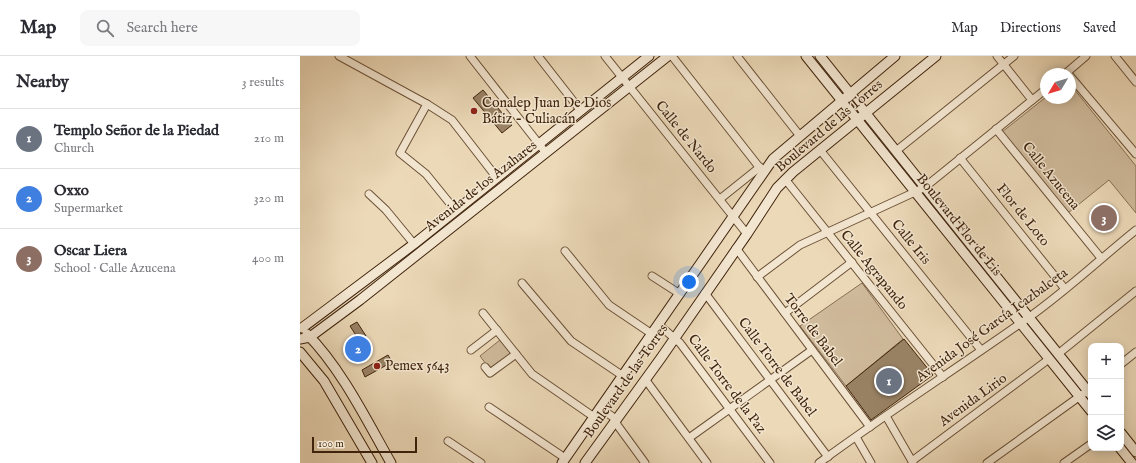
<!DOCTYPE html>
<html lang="en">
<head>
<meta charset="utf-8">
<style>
	body { margin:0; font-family:"IM FELL English",serif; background:#f7f7f7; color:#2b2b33 }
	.controls { position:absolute; right:12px; bottom:12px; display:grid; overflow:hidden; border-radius:8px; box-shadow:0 2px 10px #0003 }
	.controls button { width:36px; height:36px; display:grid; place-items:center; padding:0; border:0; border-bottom:1px solid #e1e1e2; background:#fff; color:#2b2b33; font:20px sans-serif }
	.compass { position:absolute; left:740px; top:12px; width:36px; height:36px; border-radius:50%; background:#fff; box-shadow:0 2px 10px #0003; rotate:232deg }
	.scale { position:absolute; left:12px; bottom:10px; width:105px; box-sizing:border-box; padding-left:4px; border:2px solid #40240c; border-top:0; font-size:11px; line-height:14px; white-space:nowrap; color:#40240c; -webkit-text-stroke:3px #f3e6d1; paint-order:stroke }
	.you { position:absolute; left:389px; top:226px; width:14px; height:14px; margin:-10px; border:3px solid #fff; border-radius:50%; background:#1a73e8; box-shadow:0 0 0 6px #1a73e833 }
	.badge { display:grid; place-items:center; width:26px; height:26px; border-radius:50%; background:#ea580c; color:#fff; font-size:13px; font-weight:700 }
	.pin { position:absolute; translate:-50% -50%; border:2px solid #fff; box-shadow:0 1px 4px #0006 }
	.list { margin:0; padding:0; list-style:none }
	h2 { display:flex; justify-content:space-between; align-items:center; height:52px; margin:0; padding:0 16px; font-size:17px }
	h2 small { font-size:13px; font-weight:400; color:#7c7c81 }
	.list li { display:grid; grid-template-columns:26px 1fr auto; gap:12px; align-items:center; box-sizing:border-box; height:60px; padding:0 16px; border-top:1px solid #e1e1e2 }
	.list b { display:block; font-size:15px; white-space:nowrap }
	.list p { margin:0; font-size:13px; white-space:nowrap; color:#7c7c81 }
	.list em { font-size:13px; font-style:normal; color:#7c7c81 }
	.icon { flex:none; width:22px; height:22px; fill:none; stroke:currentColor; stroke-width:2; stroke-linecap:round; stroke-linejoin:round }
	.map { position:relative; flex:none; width:836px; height:407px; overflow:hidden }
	header { display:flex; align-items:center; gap:24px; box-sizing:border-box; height:56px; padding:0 20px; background:#fff; border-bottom:1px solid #e1e1e2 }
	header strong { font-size:19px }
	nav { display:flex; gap:22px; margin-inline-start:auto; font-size:14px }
	.search { width:280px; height:36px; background:#f7f7f7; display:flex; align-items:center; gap:10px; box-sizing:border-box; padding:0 14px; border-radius:8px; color:#7c7c81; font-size:15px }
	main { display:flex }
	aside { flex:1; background:#fff }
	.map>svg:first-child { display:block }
	.green { fill:#cfba9b; stroke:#886f54 }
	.building { fill:#998265; stroke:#40240c }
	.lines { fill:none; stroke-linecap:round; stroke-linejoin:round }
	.street-casing { stroke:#6b5137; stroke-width:9 }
	.secondary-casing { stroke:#40240c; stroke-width:11 }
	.street { stroke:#f3e6d1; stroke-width:7 }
	.secondary { stroke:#f3e6d1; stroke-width:9 }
	.poi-dot { fill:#8f2418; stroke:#f3e6d1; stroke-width:1.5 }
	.labels { text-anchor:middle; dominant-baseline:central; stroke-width:3; stroke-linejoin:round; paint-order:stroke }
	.poi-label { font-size:14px; fill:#40240c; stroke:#f3e6d1; text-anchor:start }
	.street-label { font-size:14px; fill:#40240c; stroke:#f3e6d1 }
</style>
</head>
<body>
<header>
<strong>Map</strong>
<div class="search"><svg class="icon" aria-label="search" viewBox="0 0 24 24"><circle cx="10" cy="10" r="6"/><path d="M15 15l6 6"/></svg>Search here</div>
<nav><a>Map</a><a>Directions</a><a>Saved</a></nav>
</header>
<main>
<aside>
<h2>Nearby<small>3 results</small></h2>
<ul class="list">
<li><span class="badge" style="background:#6b7280">1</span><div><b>Templo Señor de la Piedad</b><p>Church</p></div><em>210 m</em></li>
<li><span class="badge" style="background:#3f7fe0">2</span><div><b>Oxxo</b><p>Supermarket</p></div><em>320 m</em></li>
<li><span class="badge" style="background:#8d6e63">3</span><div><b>Oscar Liera</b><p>School · Calle Azucena</p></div><em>400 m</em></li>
</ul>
</aside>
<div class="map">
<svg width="836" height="407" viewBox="0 0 836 407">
	<rect width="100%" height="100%" fill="#ecd9b8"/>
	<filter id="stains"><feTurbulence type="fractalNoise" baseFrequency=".005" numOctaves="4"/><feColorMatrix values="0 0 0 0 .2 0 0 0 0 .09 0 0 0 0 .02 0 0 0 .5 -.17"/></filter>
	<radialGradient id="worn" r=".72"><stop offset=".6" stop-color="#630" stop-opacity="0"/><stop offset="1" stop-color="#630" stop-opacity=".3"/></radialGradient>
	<g class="green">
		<polygon points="770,28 836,110 836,157 809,124 768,157 702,76 746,41 746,42 770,42"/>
		<polygon points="562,227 603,283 546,330 500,270"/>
		<polygon points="200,284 212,299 192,316 180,300"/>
	</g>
	<g class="building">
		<polygon points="183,34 212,69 202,77 173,42"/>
		<polygon points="57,266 66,280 59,284 50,270"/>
		<polygon points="604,283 633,319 571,364 546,330"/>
		<polygon points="60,289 65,297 55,303 50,301 47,296"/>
		<polygon points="88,299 92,306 65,321 62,314"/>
	</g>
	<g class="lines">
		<defs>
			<g id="street">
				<polyline points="39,0 127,48 152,64 197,122"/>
				<polyline points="170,0 246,97"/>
				<polyline points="238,0 281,55"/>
				<polyline points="305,0 447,178"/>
				<polyline points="372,0 463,116"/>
				<polyline points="437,0 500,80"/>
				<polyline points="697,0 732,44"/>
				<polyline points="815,0 836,26"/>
				<polyline points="765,18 786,0"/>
				<polyline points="770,20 836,98"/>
				<polyline points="127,48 100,97 126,118 156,155"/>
				<polyline points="696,73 801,202"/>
				<polyline points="520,94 681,294"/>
				<polyline points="596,95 714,0"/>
				<polyline points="660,102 765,233"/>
				<polyline points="485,123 643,321"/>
				<polyline points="69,138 86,154 114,188"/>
				<polyline points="420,143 460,111"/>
				<polyline points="436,192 570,371"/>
				<polyline points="265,195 309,249 352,278"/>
				<polyline points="352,220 380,238"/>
				<polyline points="457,221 500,189 615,136 625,131 746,33"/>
				<polyline points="222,227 271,285 323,320"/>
				<polyline points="405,237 528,401"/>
				<polyline points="183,257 232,318 294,361"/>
				<polyline points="485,257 552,206"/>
				<polyline points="359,269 380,287 470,407"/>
				<polyline points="171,294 197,274"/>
				<polyline points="758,298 836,235"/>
				<polyline points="821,308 836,296"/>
				<polyline points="185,311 190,317 216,298"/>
				<polyline points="345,323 407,407"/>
				<polyline points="189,351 265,402"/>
				<polyline points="300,352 313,361 318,370 345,407"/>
				<polyline points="586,360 613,407"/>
				<polyline points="556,381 571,407"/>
				<polyline points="389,382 512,294"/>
				<polyline points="148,385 181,407"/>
				<polyline points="612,405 749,303"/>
				<path d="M519 407C587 357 659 311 728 262 766 235 800 203 836 174"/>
				<polyline points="687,407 783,338"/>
				<polyline points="764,407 791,388"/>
			</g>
			<g id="secondary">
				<polyline points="506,0 791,355"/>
				<polyline points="520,0 791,339"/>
				<polyline points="2,272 114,188 349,0"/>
				<path d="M7 278C41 312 67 365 91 407"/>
				<polyline points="0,283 10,281 60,244 368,0"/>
				<polyline points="0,296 24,325 72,407"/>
				<polyline points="821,377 836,396"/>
				<polyline points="820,392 832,407"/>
				<polyline points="262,407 473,103 595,0"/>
				<polyline points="285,407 361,302 447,178 477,132 493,116 636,0"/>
			</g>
		</defs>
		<use href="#street" class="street-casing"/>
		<use href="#secondary" class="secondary-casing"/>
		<use href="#street" class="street"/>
		<use href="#secondary" class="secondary"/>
	</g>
	<g class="poi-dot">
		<circle cx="174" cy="55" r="4"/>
		<circle cx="77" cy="310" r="4"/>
	</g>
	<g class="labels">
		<g class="poi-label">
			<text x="182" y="47">Conalep Juan De Dios<tspan x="182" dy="16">Bátiz - Culiacán</tspan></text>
			<text x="85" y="310">Pemex 5643</text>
		</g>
		<g class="street-label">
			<text transform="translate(529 70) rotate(-40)">Boulevard de las Torres</text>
			<text transform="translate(386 81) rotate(51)">Calle de Nardo</text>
			<text transform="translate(751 120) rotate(51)">Calle Azucena</text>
			<text transform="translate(181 130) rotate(-38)">Avenida de los Azahares</text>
			<text transform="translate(723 159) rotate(51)">Flor de Loto</text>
			<text transform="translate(659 169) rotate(51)">Boulevard Flor de Lis</text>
			<text transform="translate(611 186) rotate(51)">Calle Iris</text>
			<text transform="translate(574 214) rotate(51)">Calle Agrapando</text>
			<text transform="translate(692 269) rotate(-36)">Avenida José García Icazbalceta</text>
			<text transform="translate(513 274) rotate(53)">Torre de Babel</text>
			<text transform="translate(477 311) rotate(53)">Calle Torre de Babel</text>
			<text transform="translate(326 325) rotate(-55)">Boulevard de las Torres</text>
			<text transform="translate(427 328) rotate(53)">Calle Torre de la Paz</text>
			<text transform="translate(673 344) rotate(-36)">Avenida Lirio</text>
		</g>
	</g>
	<rect width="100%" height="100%" filter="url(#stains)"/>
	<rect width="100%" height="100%" fill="url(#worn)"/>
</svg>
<div class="controls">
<button>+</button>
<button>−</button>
<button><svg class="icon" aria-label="layers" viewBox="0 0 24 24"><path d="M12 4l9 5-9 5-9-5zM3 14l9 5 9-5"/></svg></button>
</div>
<svg class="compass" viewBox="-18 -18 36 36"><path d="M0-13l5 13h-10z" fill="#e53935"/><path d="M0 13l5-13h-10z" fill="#7c7c81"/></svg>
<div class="scale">100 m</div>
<div class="you"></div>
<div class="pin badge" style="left:589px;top:325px;background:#6b7280">1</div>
<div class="pin badge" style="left:58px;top:293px;background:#3f7fe0">2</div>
<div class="pin badge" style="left:804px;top:162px;background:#8d6e63">3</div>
</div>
</main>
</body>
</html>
